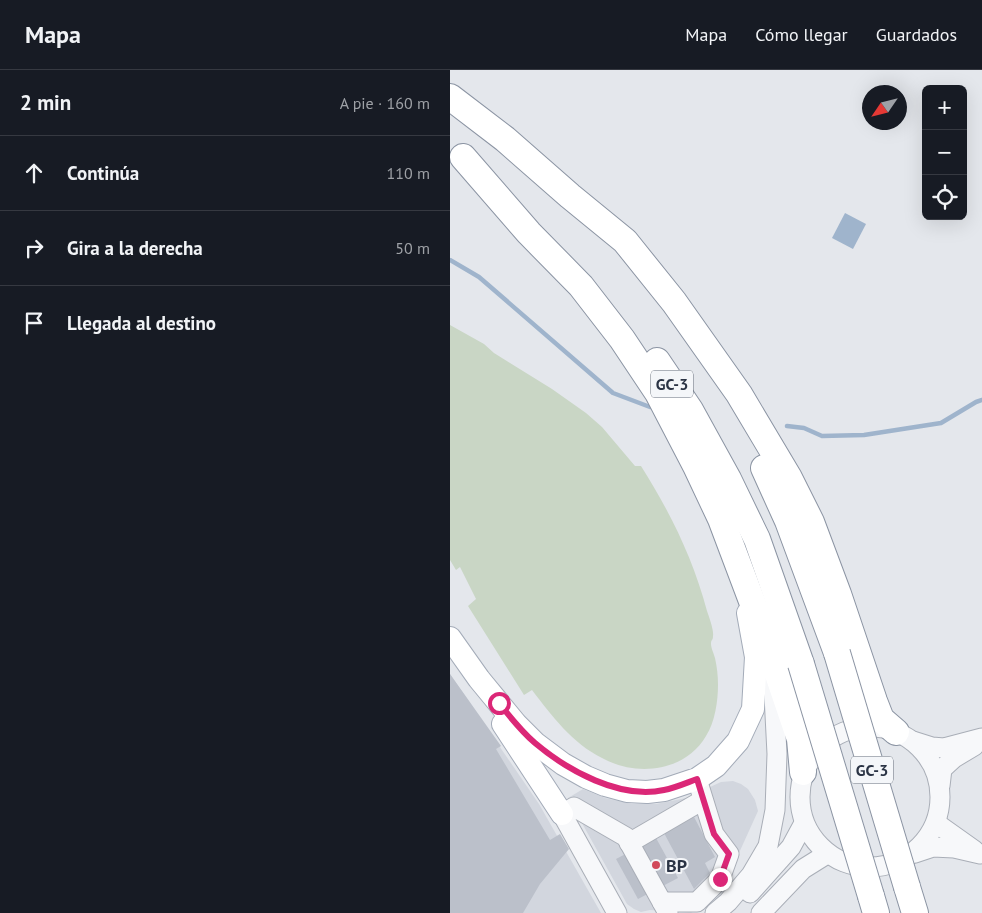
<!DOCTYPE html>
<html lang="es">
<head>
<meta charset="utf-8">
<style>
	body { margin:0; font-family:"PT Sans",sans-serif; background:#242831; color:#f1f3f6 }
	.controls { position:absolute; right:15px; top:15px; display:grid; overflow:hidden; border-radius:8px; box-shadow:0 5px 20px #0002 }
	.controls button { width:45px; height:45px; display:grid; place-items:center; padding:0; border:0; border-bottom:1px solid #363941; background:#171b24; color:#f1f3f6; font:25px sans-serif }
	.compass { position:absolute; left:412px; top:15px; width:45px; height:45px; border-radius:50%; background:#171b24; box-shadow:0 5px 20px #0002; rotate:235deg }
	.stop { position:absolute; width:15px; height:15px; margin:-11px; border:4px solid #db2777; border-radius:50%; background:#fff }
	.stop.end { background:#db2777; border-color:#fff; box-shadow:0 1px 5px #0008 }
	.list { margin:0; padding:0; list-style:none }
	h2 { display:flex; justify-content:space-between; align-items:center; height:65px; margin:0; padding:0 20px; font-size:21px }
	h2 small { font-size:16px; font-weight:400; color:#9ea1a6 }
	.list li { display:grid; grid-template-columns:32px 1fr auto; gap:15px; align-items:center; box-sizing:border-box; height:75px; padding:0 20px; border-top:1px solid #363941 }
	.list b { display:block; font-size:19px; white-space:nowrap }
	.list em { font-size:16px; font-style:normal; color:#9ea1a6 }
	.icon { flex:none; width:28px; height:28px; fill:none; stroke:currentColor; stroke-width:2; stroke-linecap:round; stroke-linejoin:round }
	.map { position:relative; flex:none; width:532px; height:843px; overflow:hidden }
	header { display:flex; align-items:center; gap:30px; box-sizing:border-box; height:70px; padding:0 25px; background:#171b24; border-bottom:1px solid #363941 }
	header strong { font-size:24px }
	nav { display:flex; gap:28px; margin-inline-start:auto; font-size:18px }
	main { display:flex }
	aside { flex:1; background:#171b24 }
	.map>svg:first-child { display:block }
	.built { fill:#d2d6de }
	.green { fill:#c9d6c5 }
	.water { fill:#9fb4cc }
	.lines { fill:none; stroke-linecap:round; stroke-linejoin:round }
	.stream { stroke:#9fb4cc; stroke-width:4.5 }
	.building { fill:#bbc0ca }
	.minor-casing { stroke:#a9aeb7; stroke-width:21 }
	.major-casing { stroke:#a3abb8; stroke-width:24 }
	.highway-casing { stroke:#8b94a3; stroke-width:28 }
	.minor { stroke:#f7f8fa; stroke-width:19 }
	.major { stroke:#fff; stroke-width:22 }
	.highway { stroke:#fff; stroke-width:26 }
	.highway-bridge-casing { stroke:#8b94a3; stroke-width:28; stroke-linecap:butt }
	.highway-bridge { stroke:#fff; stroke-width:26 }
	.route { stroke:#db2777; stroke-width:6 }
	.poi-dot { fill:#d1495b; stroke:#f4f6f9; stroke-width:2 }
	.labels { text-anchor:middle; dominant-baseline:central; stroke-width:4; stroke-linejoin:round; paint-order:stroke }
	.shield { fill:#f4f6f9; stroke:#676e7b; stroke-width:1 }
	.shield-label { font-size:16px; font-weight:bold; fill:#2b3445 }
	.poi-label { font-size:18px; font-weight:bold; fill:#2b3445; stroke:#f4f6f9; text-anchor:start }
</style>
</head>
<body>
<header>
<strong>Mapa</strong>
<nav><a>Mapa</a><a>Cómo llegar</a><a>Guardados</a></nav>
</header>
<main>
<aside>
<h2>2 min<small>A pie · 160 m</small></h2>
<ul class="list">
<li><svg class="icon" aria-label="ahead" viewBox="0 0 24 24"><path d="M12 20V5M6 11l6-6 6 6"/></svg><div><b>Continúa</b></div><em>110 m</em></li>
<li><svg class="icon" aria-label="right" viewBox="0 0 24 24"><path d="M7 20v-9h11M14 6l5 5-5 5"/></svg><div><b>Gira a la derecha</b></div><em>50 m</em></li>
<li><svg class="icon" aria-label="arrive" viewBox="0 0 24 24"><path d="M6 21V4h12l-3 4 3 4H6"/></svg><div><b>Llegada al destino</b></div></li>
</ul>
</aside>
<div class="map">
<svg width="532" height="843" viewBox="0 0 532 843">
	<rect width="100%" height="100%" fill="#e4e7ec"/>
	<g class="built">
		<polygon points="0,604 89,734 151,843 0,843"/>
		<polygon points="283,711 291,714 298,719 305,730 308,741 279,805 254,835 241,843 200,840 191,842 184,839 177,834 118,728 133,719 155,728 182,734 206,734 236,728 271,712"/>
	</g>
	<path class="green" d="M0 255 34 274 44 283 102 319 136 343 152 357 185 396H191C220 442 243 488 257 541 259 547 264 560 263 566 263 571 261 569 261 574 261 578 264 584 265 588 267 597 268 606 268 615 268 631 265 652 256 666 235 702 186 707 152 688 122 673 102 646 82 620L74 625 18 536 26 529 10 497 6 500 0 490Z"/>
	<polygon class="water" points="395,143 416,154 403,179 382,168"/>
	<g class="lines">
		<g class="stream">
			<polyline points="0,190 29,207 163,323 200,337"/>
			<polyline points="337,356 354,358 372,366 414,365 491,353 526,332 532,330"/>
		</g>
	</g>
	<g class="building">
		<polygon points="0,604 51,676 46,679 100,770 110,764 119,779 90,814 73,843 0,843"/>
		<polygon points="244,747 265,787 255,793 260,803 244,819 214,763"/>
		<polygon points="206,768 228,808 188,829 166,789"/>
	</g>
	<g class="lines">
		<defs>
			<g id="minor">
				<circle cx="420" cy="727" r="70"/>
				<polyline points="463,671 482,677 494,678 532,668"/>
				<polyline points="490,716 492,699 504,688 524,676"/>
				<polyline points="486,753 524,780"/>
				<polyline points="179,773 253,730"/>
				<polyline points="465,783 483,777 504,778 530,784"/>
				<polyline points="300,823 341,777 354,753"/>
				<polyline points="212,832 247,832 270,809 279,784 264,764 247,709"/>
				<polyline points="167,843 112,744 124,737 176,767 218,843"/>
				<polyline points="265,843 278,832 301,805 318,776 325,740 327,684 324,625 321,610"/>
				<polyline points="311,843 353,799 377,784"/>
			</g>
			<g id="major">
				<polyline points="0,568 29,609 66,654 85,673 113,694 136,707 155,715 177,721 197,722 214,720 247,709 266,696 288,671 303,639 306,587 298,543"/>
				<polyline points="53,654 112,744"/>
			</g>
			<g id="highway">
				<polyline points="0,27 55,69 120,126 175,171 224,232 289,324 339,408 361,452 388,524 424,631 431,649 446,662"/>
				<polyline points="13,87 79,163 131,216 172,269 208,323 246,396 271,449 314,563 350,669 353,702"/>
				<polyline points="207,291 240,340 278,409 307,469 351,594"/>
				<polyline points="314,398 338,451 387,583"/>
				<polyline points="457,817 465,843"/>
				<polyline points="421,826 426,843"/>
			</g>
		</defs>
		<use href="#minor" class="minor-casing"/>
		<use href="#major" class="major-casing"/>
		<use href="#highway" class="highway-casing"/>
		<use href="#minor" class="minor"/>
		<use href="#major" class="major"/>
		<use href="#highway" class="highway"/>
		<defs>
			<g id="highway-bridge">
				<polyline points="387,583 457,817"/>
				<polyline points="351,594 421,826"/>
			</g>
		</defs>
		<use href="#highway-bridge" class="highway-bridge-casing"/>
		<use href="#highway-bridge" class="highway-bridge"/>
	</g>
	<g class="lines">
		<path class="route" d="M49 633C60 647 71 661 85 673 117 700 170 730 214 720 225 718 236 713 247 709L264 764 279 784 270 809"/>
	</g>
	<circle class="poi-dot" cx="206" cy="795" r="5"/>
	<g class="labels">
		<g class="shield">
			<rect x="201" y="300.5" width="42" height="27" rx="4"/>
			<rect x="401" y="686.5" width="42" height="27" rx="4"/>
		</g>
		<g class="shield-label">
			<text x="222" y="314">GC-3</text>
			<text x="422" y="700">GC-3</text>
		</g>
		<g class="poi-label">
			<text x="216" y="795">BP</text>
		</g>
	</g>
</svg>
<div class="controls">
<button>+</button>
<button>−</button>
<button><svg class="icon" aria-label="locate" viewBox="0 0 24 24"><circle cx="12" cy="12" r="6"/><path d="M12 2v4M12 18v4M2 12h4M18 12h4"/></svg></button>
</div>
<svg class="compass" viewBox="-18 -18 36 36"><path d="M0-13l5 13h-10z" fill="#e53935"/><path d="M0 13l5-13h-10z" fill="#9ea1a6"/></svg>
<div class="stop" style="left:49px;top:633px"></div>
<div class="stop end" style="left:270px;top:809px"></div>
</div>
</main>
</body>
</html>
